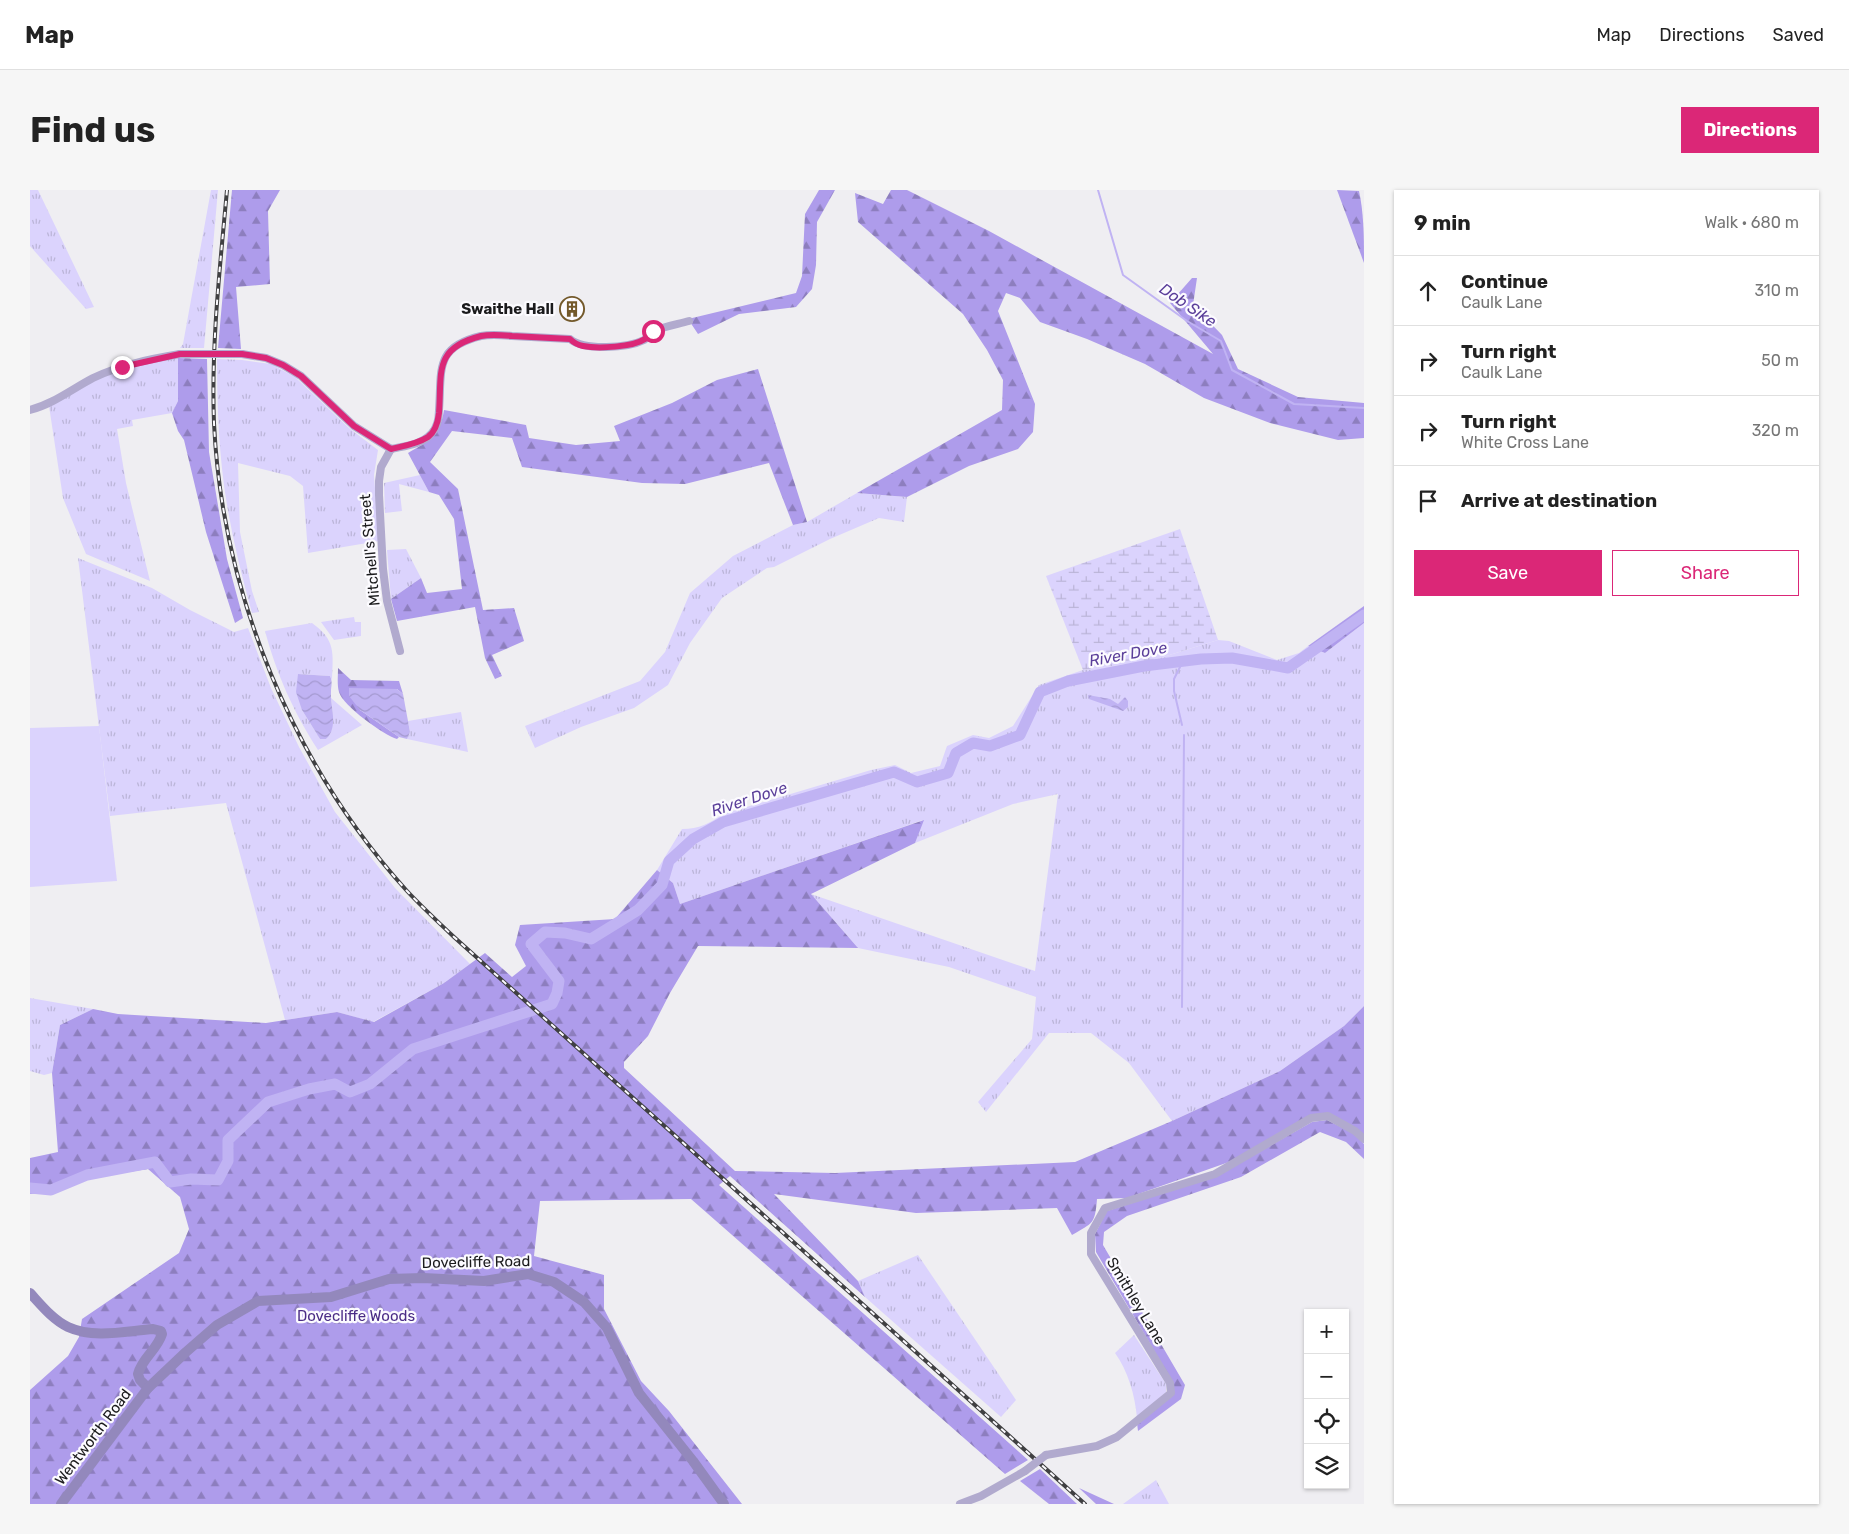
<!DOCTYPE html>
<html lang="en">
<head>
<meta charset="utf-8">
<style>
	body { margin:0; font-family:Rubik,sans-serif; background:#f6f6f6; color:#222 }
	.controls { position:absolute; right:15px; bottom:15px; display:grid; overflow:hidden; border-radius:0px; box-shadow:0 1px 4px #0004 }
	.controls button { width:45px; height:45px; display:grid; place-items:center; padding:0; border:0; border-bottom:1px solid #e0e0e0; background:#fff; color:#222; font:25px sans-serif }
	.stop { position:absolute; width:15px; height:15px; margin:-11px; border:4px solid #db2777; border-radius:50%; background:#fff }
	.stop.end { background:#db2777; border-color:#fff; box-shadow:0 1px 5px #0008 }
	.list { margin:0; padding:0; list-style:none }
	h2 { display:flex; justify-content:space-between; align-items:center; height:65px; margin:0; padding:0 20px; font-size:21px }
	h2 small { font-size:16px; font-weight:400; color:#767676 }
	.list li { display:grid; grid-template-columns:32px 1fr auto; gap:15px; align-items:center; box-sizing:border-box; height:70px; padding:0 20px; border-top:1px solid #e0e0e0 }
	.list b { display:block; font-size:19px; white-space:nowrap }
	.list p { margin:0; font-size:16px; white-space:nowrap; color:#767676 }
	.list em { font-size:16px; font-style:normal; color:#767676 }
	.actions { display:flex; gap:10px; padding:15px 20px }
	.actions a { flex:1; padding:11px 0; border:1px solid #db2777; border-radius:0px; text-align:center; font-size:18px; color:#db2777 }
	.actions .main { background:#db2777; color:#fff }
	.icon { flex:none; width:28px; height:28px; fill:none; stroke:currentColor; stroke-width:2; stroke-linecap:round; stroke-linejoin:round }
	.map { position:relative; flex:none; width:1334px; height:1314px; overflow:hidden; border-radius:0px }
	header { display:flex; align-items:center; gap:30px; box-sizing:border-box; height:70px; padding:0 25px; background:#fff; border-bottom:1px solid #e0e0e0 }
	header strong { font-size:24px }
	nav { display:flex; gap:28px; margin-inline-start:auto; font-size:18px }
	.intro { display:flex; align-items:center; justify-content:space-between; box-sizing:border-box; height:120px; padding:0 30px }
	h1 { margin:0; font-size:35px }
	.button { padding:12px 22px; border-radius:0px; background:#db2777; color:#fff; font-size:18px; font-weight:700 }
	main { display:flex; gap:30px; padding:0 30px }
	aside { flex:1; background:#fff; border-radius:0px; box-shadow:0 1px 4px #0004 }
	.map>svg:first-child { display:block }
	.grass { fill:url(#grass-tufts) }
	.forest { fill:url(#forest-firs) }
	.wetland { fill:url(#wetland-marsh) }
	.green { fill:#dbd3fd }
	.water { fill:url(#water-waves) }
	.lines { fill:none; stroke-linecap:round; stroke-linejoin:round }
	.stream { stroke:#c0b3f3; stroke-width:2 }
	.river { stroke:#c0b3f3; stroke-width:11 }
	.street { stroke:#b1aace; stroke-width:8 }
	.secondary { stroke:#9388bc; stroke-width:10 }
	.rail-casing { stroke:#404042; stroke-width:4 }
	.rail { stroke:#fcfbff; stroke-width:2; stroke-dasharray:5.5; stroke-linecap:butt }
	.street-bridge { stroke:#b1aace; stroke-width:8 }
	.route { stroke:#db2777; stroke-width:6 }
	.labels { text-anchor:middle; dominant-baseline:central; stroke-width:4.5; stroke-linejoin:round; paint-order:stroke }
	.poi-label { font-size:15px; font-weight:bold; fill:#1b1b1d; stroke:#fcfbff; text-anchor:end }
	.street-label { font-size:15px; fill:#1b1b1d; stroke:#fcfbff }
	.park-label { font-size:15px; fill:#4b2d86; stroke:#fcfbff }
	.water-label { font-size:16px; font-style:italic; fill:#5b3f9a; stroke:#fcfbff }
</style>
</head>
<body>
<header>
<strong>Map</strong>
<nav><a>Map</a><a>Directions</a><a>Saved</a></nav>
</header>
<div class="intro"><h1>Find us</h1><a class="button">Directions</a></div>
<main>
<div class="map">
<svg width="1334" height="1314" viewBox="0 0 1334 1314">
	<defs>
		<pattern id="grass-tufts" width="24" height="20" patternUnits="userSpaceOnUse" patternTransform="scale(1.25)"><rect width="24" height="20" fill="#dbd3fd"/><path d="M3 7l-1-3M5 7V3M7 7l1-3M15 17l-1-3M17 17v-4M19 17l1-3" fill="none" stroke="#bbb5d8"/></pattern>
		<pattern id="forest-firs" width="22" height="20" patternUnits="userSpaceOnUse" patternTransform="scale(1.25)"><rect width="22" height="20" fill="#ae9ceb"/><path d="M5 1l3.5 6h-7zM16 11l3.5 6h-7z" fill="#8d7ebe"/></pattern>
		<pattern id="wetland-marsh" width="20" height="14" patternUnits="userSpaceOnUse" patternTransform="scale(1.25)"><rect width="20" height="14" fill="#dbd3fd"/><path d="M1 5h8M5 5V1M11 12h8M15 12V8" fill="none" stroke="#bbb5d8"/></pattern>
		<pattern id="water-waves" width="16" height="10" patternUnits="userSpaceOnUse" patternTransform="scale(1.25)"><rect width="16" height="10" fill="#c0b3f3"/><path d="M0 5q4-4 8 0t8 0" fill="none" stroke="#a499d0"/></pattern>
	</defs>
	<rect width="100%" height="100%" fill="#efeef2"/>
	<g class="grass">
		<polygon points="0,0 8,0 64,117 56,119 0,56"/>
		<polygon points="181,0 188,0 174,158 150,158 153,154"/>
		<polygon points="148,168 148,211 142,223 102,230 103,236 87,239 96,293 120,391 56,364 33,308 19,216 62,191 94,178"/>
		<path d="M187 169 212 170 241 174 265 187 319 238 348 260 344 285 349 351 278 363 273 296 260 286 208 273 210 342 222 401 229 422 222 423C212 387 203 351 197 315 189 267 187 218 187 169Z"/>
		<polygon points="390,285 399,302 369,294 372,321 355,323 354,293"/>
		<polygon points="827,303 877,307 874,332 849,328 800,349 744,377 737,378 692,408 660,453 638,495 604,518 551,537 505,558 495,536 610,491 635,462 660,403 703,366 763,335 777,332"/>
		<polygon points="376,359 391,388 361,409 357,360"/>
		<polygon points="48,368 122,398 160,420 204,442 218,438 241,498 269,557 305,622 365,698 440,774 414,793 343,832 307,822 255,830 196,613 80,626"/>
		<polygon points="324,427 325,432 331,432 331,446 304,450 291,432"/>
		<path d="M282 433C306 450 303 463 302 490L300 486 268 484 272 520 290 549H296C305 540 303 519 301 508L332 535 288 560C263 521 247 485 235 441Z"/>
		<path d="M1334 433V816L1314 836 1250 881 1142 931 1099 873 1061 843H1019L956 922 948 912 1002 849 1006 807 919 777 828 758 781 704 1005 781 1028 604 983 614 885 653 893 630 650 714 643 693 627 680 652 639C669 639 680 633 693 624L841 580 865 575 881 583 910 576 917 556 943 545 959 548 983 536 1009 495 1053 480 1120 471 1188 450 1199 451 1247 470 1269 463 1278 456 1295 463Z"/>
		<polygon points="431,522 438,562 377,549 380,542 378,531"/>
		<polygon points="0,808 63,819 30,835 22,883 14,885 0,881"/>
		<polygon points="888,1065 986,1210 971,1227 835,1107 828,1091"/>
		<path d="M1104 1145 1136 1194V1202L1107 1228C1105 1205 1098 1181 1085 1163Z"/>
		<polygon points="1126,1290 1139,1314 1093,1314"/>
	</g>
	<g class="forest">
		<polygon points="202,0 250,0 238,21 240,94 206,97 211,159 188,158"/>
		<polygon points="789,0 805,0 787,32 786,75 782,99 766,117 709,124 668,144 658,129 766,103 772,86 775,24"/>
		<polygon points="861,0 877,0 959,41 1183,164 1140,113 1162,88 1167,88 1163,115 1192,145 1208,179 1268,207 1334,213 1334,248 1308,250 1240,233 1174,208 1115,174 1057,149 1010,132 990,108 976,103 968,121 1005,214 1003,242 988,259 939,276 877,307 827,303 972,220 973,190 957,160 933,124 828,32 825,3 853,14"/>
		<path d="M1307 0 1329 1C1334 24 1334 49 1334 73Z"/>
		<polygon points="148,168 177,169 179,262 197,369 213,428 205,433 176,342 154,250 148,241 142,223 148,211"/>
		<path d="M728 179 777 332 763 335 739 273 655 294 612 293 492 277 482 248 422 241 400 272 428 299 453 420 484 418 494 451 462 465 472 486 465 489 455 468 445 417 367 431 361 409 391 388 397 403 432 399 424 329 409 305 399 302 378 263C399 251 410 246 414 220L496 235 499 248 546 255 590 251 584 236 642 213 687 190Z"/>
		<polygon points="1334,416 1334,433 1295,463 1278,456"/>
		<path d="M308 478 321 490 369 491 373 504 367 499 330 520 369 547 367 549C354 545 313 516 309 502 307 495 308 486 308 478Z"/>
		<path d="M894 630 885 653 781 704 828 758 668 756 640 803 618 846 594 872V878L705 981 805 983 1045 972 1142 931 1250 881 1314 836 1334 816V946L1298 923 1199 972 1097 1008 1067 1009C1065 1034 1063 1033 1042 1045L1027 1018 886 1023 744 1004 828 1091 835 1107 700 986 689 995 998 1270 975 1284 661 1009 510 1011 504 1066 574 1085V1119L611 1191 639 1221 712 1314H0V1200L38 1166 49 1147 52 1129 149 1063 159 1039 150 1007 118 979 60 988 23 1002 0 1004V968L28 962 22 883 30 835 63 819 88 824 236 833 307 822 344 832 414 793 455 763 482 787 496 776 485 755 490 735 585 729 627 680 643 693 650 714Z"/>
		<polygon points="1297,930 1323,943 1334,954 1334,969 1316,952 1290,942 1211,987 1097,1026 1074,1042 1073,1055 1155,1195 1151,1209 1108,1241 1107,1233 1143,1203 1142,1191 1066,1062 1065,1044 1077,1021 1187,986 1282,932"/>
		<polygon points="1010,1279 1047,1314 1019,1314 990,1291"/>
		<polygon points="1049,1298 1084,1314 1066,1314"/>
	</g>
	<polygon class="wetland" points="1150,339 1188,450 1120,471 1053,480 1016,386"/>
	<polygon class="green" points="69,536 87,691 0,697 0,538"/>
	<g class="water">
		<path d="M268 484 300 486C303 492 301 496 301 502 300 516 309 537 296 549H290L272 520 266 502Z"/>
		<polygon points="319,498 367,499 373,504 380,542 377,549 369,547 330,520 319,506"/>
		<polygon points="1058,505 1080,509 1088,514 1095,507 1098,511 1098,517 1093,521 1059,509"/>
	</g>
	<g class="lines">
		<g class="stream">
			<polyline points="1068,0 1093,85 1157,131 1191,151 1202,180 1264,214 1334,218"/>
			<polyline points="1152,535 1144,501 1144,489 1153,471"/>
			<polyline points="1152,817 1154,545"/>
		</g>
		<polyline class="river" points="0,998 21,1000 57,985 125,972 140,992 161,989 188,990 198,971 198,950 238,912 279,899 305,894 320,902 340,894 383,859 522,814 527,803 529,791 501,754 515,742 535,743 561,749 608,720 632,695 639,671 663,649 693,632 864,582 887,592 918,583 926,563 943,553 960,556 990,545 1010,502 1038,491 1114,476 1171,469 1202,468 1258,478 1334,425"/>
		<g class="street">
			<polyline points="212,164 236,168 253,175 271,186 324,236 361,259"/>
			<path d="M0 220C23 214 42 199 63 188 90 175 120 169 150 164"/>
			<path d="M361 259C374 256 391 255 401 244 407 238 409 229 409 220 412 180 404 157 451 146 461 144 472 145 482 146 501 147 520 148 540 149 554 161 598 158 614 150 619 147 621 142 626 140 636 136 648 134 659 131"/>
			<polyline points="361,259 351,277 349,291 349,305 353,379 357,411 370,461"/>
			<polyline points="1016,1265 1067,1256 1087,1247 1141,1203 1140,1193 1061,1064 1061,1043 1075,1018 1185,984 1281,928 1298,926 1325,941 1334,949"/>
			<polyline points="930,1314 951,1306 995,1281"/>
		</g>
		<g class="secondary">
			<path d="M0 1103C11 1115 23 1130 38 1137 64 1149 96 1141 123 1139L131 1141 132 1144C127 1160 112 1168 108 1184L110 1190 118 1198"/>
			<polyline points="31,1314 118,1198 156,1162 187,1135 228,1111 301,1107 359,1089 393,1088 454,1091 498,1084 524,1092 554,1112 577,1138 609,1203 663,1271 694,1314"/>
		</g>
		<defs>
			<path id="rail" d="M197 0C190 77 181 155 184 233 192 403 263 575 377 701 392 717 408 732 424 747L1055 1314"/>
		</defs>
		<use href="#rail" class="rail-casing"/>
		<use href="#rail" class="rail"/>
		<g class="street-bridge">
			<polyline points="150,164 212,164"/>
			<polyline points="995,1281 1016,1265"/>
		</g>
	</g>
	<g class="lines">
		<path class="route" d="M92 177 150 164H212L236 168 253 175 271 186 324 236 361 259C374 256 387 254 398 247 405 242 408 232 409 223 412 183 403 158 451 146 461 144 472 145 482 146 501 147 520 148 540 149 544 153 548 155 553 156 568 159 603 157 615 149 618 148 621 144 623 141"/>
	</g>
	<defs>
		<symbol id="building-ring" viewBox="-11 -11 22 22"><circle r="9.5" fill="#fcfbff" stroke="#73592b" stroke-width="1.5"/><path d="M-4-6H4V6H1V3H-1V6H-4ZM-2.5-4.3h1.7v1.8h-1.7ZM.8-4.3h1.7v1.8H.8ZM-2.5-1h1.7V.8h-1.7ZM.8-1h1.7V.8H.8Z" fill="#73592b"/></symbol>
	</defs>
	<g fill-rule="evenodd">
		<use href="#building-ring" x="528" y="105" width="28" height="28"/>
	</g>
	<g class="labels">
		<g class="poi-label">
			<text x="524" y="119">Swaithe Hall</text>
		</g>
		<g class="street-label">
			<text transform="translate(340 360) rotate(-95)">Mitchell's Street</text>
			<text transform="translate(446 1072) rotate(-1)">Dovecliffe Road</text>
			<text transform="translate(1106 1111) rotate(59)">Smithley Lane</text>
			<text transform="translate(63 1247) rotate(-53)">Wentworth Road</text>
		</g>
		<g class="park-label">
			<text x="326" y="1126">Dovecliffe Woods</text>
		</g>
		<g class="water-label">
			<text transform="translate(1158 115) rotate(34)">Dob Sike</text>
			<text transform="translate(1098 464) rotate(-10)">River Dove</text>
			<text transform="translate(719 609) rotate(-18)">River Dove</text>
		</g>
	</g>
</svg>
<div class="controls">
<button>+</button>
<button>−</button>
<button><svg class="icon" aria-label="locate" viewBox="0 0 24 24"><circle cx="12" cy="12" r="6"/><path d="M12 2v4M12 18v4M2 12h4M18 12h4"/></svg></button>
<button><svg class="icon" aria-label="layers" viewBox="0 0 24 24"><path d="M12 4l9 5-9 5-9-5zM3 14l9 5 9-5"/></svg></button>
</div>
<div class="stop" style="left:623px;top:141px"></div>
<div class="stop end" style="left:92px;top:177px"></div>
</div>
<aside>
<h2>9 min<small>Walk · 680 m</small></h2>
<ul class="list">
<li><svg class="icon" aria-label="ahead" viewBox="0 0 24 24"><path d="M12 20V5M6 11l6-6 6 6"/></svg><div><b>Continue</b><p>Caulk Lane</p></div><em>310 m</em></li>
<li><svg class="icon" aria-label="right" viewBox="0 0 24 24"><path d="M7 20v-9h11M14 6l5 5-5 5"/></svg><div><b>Turn right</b><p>Caulk Lane</p></div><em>50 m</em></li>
<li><svg class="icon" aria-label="right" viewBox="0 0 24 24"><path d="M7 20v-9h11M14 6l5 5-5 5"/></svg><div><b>Turn right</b><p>White Cross Lane</p></div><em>320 m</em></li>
<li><svg class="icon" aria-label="arrive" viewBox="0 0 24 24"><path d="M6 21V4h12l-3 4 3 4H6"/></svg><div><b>Arrive at destination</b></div></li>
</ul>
<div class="actions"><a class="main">Save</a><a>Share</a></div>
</aside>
</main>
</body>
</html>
